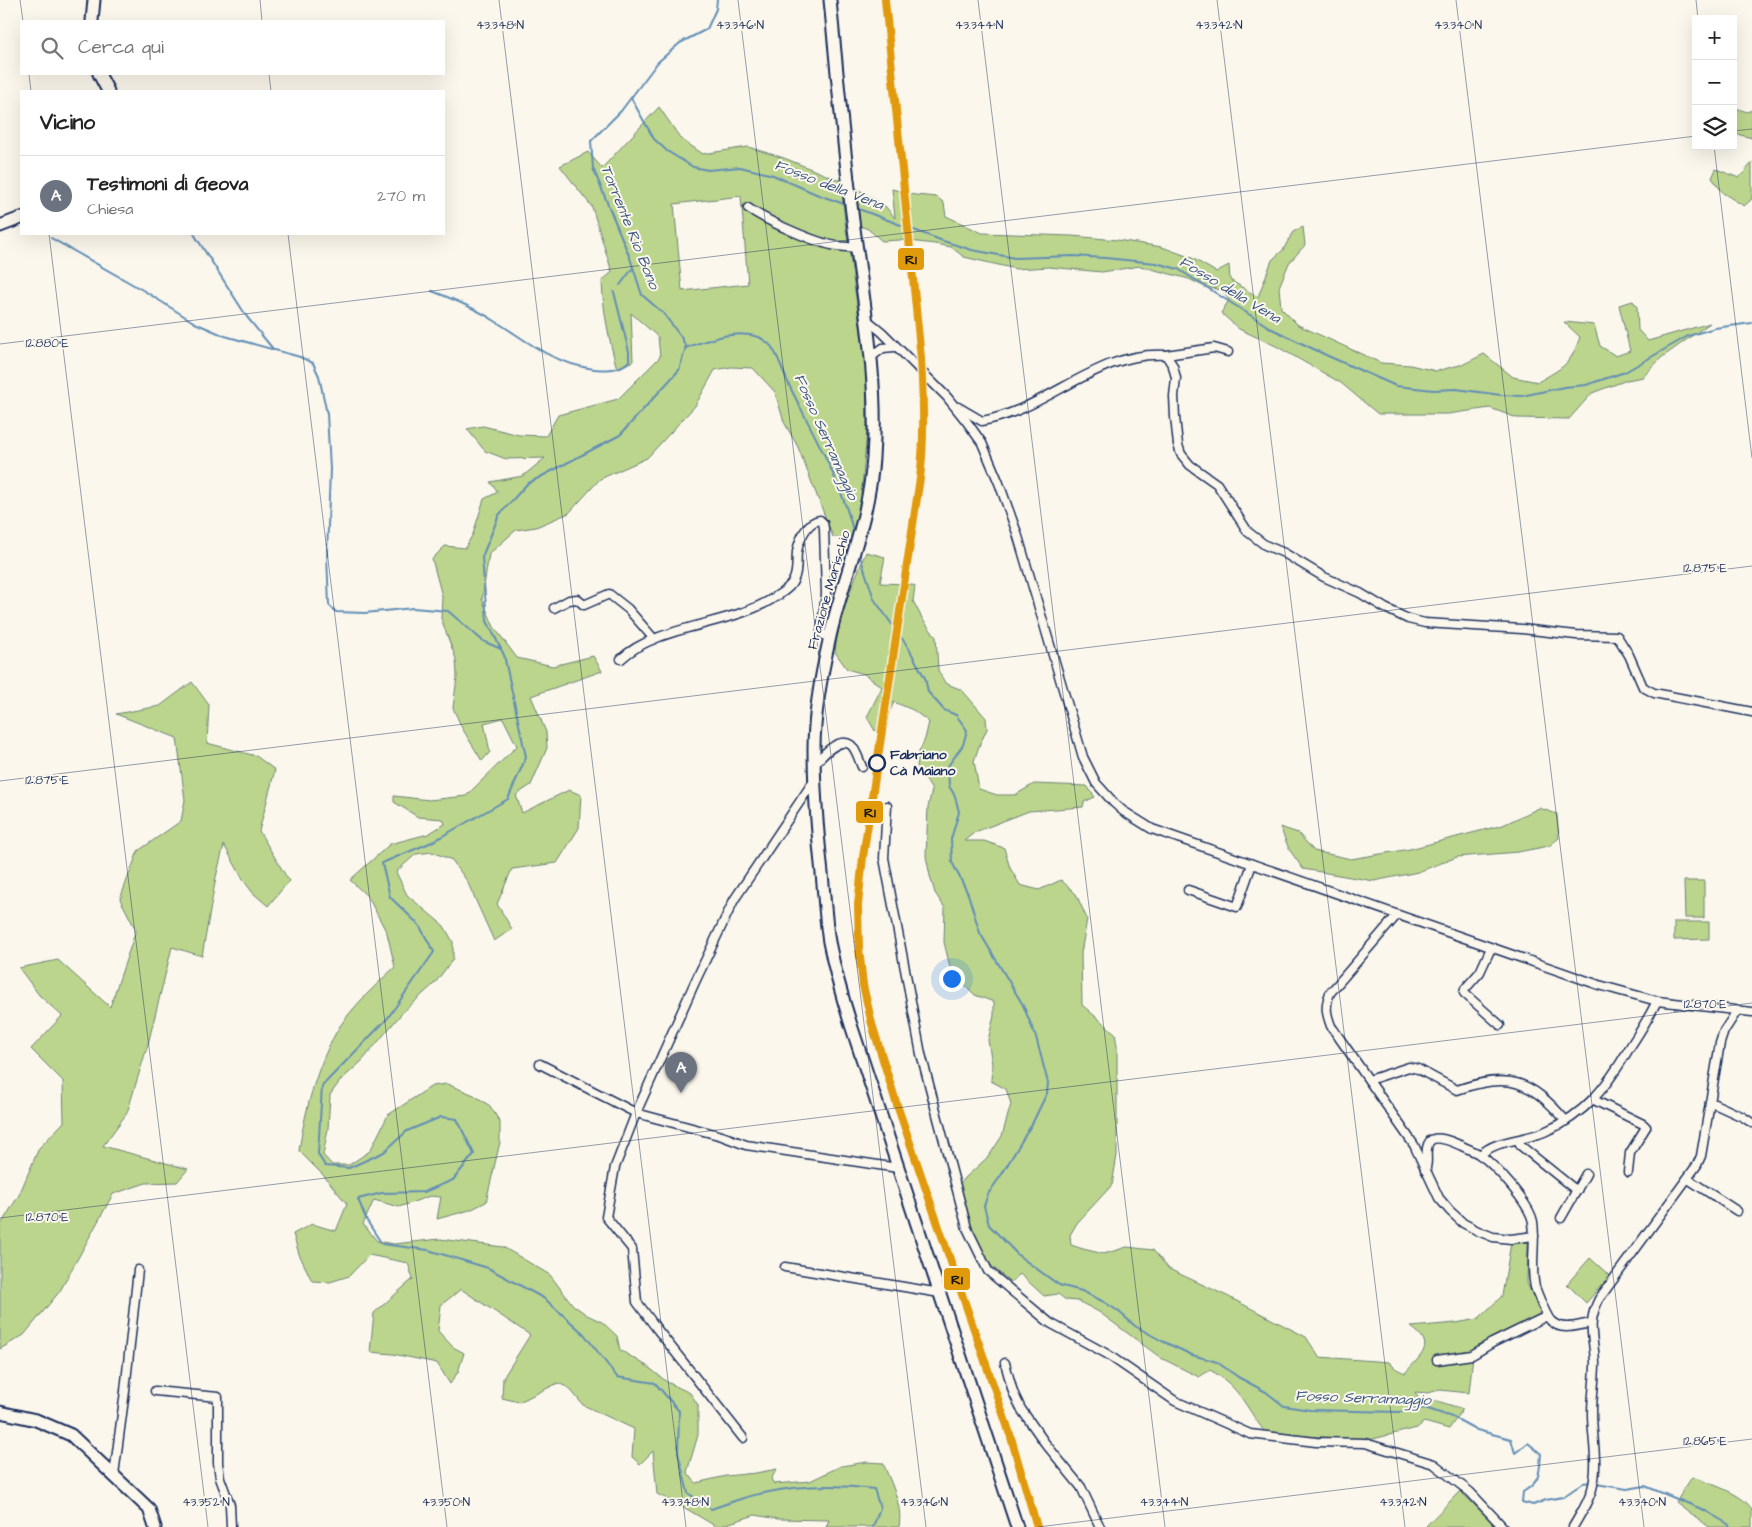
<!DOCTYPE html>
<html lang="it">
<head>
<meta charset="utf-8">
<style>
	body { margin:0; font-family:"Architects Daughter",sans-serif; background:#f6f6f6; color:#222 }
	.controls { position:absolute; right:15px; top:15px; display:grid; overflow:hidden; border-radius:0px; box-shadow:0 5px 20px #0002 }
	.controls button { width:45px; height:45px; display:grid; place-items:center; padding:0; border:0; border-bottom:1px solid #e0e0e0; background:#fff; color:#222; font:25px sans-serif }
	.you { position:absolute; left:951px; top:978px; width:18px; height:18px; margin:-12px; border:4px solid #fff; border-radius:50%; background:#1a73e8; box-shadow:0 0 0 8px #1a73e833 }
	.badge { display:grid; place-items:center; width:32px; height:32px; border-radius:50%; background:#0f766e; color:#fff; font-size:16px; font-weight:700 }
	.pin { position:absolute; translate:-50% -41px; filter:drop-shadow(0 1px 2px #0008) }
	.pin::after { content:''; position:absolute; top:26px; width:18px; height:15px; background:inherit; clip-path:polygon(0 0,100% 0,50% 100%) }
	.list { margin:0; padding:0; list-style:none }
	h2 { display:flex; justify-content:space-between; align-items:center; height:65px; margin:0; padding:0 20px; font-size:21px }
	h2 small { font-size:16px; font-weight:400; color:#767676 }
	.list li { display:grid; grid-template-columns:32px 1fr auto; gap:15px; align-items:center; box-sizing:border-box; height:80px; padding:0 20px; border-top:1px solid #e0e0e0 }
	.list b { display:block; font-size:19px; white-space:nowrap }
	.list p { margin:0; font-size:16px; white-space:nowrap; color:#767676 }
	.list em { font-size:16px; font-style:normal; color:#767676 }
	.icon { flex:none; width:28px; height:28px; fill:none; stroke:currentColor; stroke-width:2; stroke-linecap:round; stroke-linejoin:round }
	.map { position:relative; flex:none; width:1752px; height:1527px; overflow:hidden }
	.search { position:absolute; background:#fff; box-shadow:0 5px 20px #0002; left:20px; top:20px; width:425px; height:55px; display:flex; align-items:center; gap:12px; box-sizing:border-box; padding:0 18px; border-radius:0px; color:#767676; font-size:19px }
	.panel { position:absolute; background:#fff; box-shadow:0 5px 20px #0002; left:20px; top:90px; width:425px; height:145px; border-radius:0px }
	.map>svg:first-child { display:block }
	.green { fill:#bcd58c; stroke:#6c8275; fill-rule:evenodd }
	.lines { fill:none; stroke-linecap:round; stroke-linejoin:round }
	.stream { stroke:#628eb7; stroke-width:2 }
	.street-casing { stroke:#1b2f5e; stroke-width:11 }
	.secondary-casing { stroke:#1b2f5e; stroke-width:15 }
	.street { stroke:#fbf7ec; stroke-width:8 }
	.secondary { stroke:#fbf7ec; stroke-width:11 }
	.rail-1-casing { stroke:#fbf7ec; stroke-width:11 }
	.rail-1 { stroke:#e19a09; stroke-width:8 }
	.ticks { fill:none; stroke:#1b2f5e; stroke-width:1; stroke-opacity:0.45 }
	.stop-dot { fill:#fbf7ec; stroke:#1b2f5e; stroke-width:2.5 }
	.labels { text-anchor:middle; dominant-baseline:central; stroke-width:4; stroke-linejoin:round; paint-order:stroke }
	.street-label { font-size:14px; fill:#1b2f5e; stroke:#fbf7ec }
	.stop-label { font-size:14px; font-weight:bold; fill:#1b2f5e; stroke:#fbf7ec; text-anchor:start }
	.water-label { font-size:15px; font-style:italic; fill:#395683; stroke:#fbf7ec }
	.ticks-label { font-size:12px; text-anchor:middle; fill:#1b2f5e; stroke:#fbf7ec; stroke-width:4; stroke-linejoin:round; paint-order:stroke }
	.line-badge { stroke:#fbf7ec; stroke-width:2 }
	.pale-badge-label { font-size:14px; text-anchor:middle; font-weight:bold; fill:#111 }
</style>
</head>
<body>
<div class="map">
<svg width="1752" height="1527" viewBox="0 0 1752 1527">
	<rect width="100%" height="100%" fill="#fbf7ec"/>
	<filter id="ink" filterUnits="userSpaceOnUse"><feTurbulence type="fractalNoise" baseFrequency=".02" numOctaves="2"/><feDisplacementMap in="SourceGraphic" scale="10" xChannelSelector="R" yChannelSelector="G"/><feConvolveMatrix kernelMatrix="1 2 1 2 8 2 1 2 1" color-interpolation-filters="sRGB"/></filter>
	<g filter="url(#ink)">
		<g class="green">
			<path d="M659 107 681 139 703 154 748 147 784 158 841 181 845 222 866 367 867 430 861 499 852 537H833L798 447 784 422 775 392 753 368 731 367 715 370 695 406 647 458 600 479 569 513 536 527 516 530 489 554 482 599 494 627 517 658 553 666 593 656 602 671 531 696 546 732 547 748 531 785 516 795 522 813 569 790 581 795 579 828 557 863 512 869 497 904 512 929 494 941 467 881 452 860 432 852 416 854 396 872 407 895 444 926 453 942V959L435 983 402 1013 362 1061 340 1081 330 1095 328 1129 323 1155 332 1165H349L370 1151 388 1115 432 1086 447 1084 474 1095 490 1106 500 1122V1142L486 1202 470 1210 437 1219 441 1197 430 1196 399 1207 374 1200 363 1224 377 1241 394 1244 440 1239 503 1247 550 1275 573 1305 587 1315 602 1322 617 1336 620 1350 647 1366 667 1382 690 1393 698 1405V1435L687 1472 696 1483 726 1476 756 1473 777 1469 771 1479 774 1484 810 1481 841 1466 867 1462 883 1463C891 1483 903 1505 899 1527H826L829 1520 778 1519 755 1515 717 1527 685 1508 657 1494 653 1451 640 1464 632 1457 634 1429 583 1405 569 1388 558 1383 519 1402 502 1398 503 1378 530 1335 461 1289 441 1305 438 1331 453 1347 464 1353 458 1372 450 1384 437 1363 393 1354 370 1352 374 1313 413 1279 408 1263 369 1255 349 1276 330 1282 312 1281 299 1254 293 1234 312 1224 336 1231 347 1204 325 1177 299 1151C305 1110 318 1061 340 1026 355 1004 376 985 395 967L387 933 368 897 350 880 390 844 428 834 445 824 443 819 418 817 394 802V796L429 800 466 796 517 746 503 718 484 723 490 752 482 761 462 728 453 708 457 677 456 659 441 619 442 596 432 559 445 546 465 548 473 534 484 499 498 492 490 482 523 476 545 458 506 459 485 451 467 429 483 426 519 435 546 436 558 415 618 399 660 357 658 337 631 313 633 361 617 369C609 339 603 311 602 281L612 272 592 207 560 166 588 152 602 168ZM741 196 748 284 682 291 674 204Z"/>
			<polygon points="1733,107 1747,112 1752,110 1752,138 1733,133"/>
			<polygon points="1752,163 1752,199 1744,206 1723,193 1712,178 1716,169 1739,178"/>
			<path d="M856 188 885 206 895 218 892 189 915 195 937 197 944 203 946 216 982 233 1072 236 1117 240 1162 247 1192 258 1216 272 1229 265 1230 280 1258 297 1272 260 1283 250 1293 232 1303 227 1305 245 1289 263 1279 287 1281 308 1298 325 1381 363 1410 365 1436 371 1464 364 1484 354 1513 377 1538 382C1563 367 1570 366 1580 337L1564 322 1594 325 1600 346 1616 356 1630 351 1619 305 1633 301 1637 307 1638 330 1648 341 1710 323 1661 358 1643 377 1627 380 1592 393 1569 419 1517 418 1490 408 1448 414H1378L1341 383 1276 346 1239 329 1221 313 1229 300 1222 290 1205 287 1189 279 1140 266 1102 272 1049 267 1016 269 964 257 951 247 935 244 900 240 882 241 868 229 860 226Z"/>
			<path d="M866 552 885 557 880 583 909 584 915 586 913 601 923 620 936 637 938 670 945 683 962 690 986 718 987 729 979 746 974 761 979 789 997 795H1015L1034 784 1087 786 1095 797 1084 802 1083 807 1029 811 975 832 964 841H984L1004 848 1010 868 1020 885 1039 890 1061 880 1076 894 1087 919 1081 953 1082 1005 1115 1033 1117 1046V1155L1112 1185 1077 1223 1070 1235 1071 1245 1083 1249 1104 1254 1127 1247 1153 1250 1169 1269 1227 1296 1306 1337 1319 1357 1389 1362 1395 1368 1405 1373C1421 1355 1437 1345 1411 1327L1456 1323 1478 1319 1502 1296 1511 1243 1528 1242 1527 1283 1542 1317 1473 1355 1469 1393 1440 1390 1427 1393 1415 1392 1420 1401 1434 1400 1463 1409 1449 1429 1424 1422 1417 1428 1369 1440 1290 1435 1264 1431C1245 1406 1239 1386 1210 1370L1199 1377 1161 1358 1099 1312 1078 1301 1066 1300 1058 1294 1044 1296 1020 1274 1011 1282C1004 1276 996 1271 990 1264 971 1244 962 1211 960 1184L966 1177 989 1156 1002 1136 1011 1104 1006 1089 991 1081 992 1064 988 1040 994 1016V1002L975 995 951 971 944 942 945 908 935 893 930 876 926 856 928 807 932 790 917 766 919 752 925 739 929 722 913 710 894 702 886 720 875 731 867 717 882 687 864 674 847 669 835 652C838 617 853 584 866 552Z"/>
			<polygon points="192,682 209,705 207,743 256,756 275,770 259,831 289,881 268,906 253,893 244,881 224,845 216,877 202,956 172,947 148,1044 127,1113 103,1146 188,1169 177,1182 146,1183 113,1194 60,1291 24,1335 0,1349 0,1226 19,1195 39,1148 64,1122 63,1081 31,1049 62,1016 39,995 19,968 58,960 110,1007 136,930 120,899 138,851 181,821 185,800 177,738 116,714 160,706"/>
			<polygon points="1539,808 1557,814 1559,838 1549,846 1518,852 1457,857 1418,872 1374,881 1303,869 1289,849 1280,827 1298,833 1314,851 1351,859 1410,849 1503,825"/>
			<polygon points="1684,881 1704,881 1704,918 1685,918"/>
			<polygon points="1674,922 1709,922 1709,939 1674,940"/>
			<polygon points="1590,1258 1610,1276 1586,1303 1567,1284"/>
			<path d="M1692 1477C1706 1482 1748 1495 1752 1511 1752 1516 1752 1522 1752 1527H1709L1676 1502Z"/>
			<polygon points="1460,1491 1497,1527 1425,1527"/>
		</g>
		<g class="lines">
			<g class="stream">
				<path d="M717 0 716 9 707 29 680 43 658 62 621 111 591 141 593 168 630 258 642 295 663 313 681 337 686 347 679 370 620 435 527 484 499 515 482 557 487 621 504 655 526 757 508 799 432 842 382 863 390 897 419 925 434 952 387 1019 322 1086 318 1154 325 1166 349 1168 384 1152 407 1131 441 1117 457 1119 474 1154 453 1180 424 1192 382 1193 358 1199 367 1221 382 1244 428 1250 488 1268 545 1299 584 1334 617 1377 655 1383 679 1411 678 1453 688 1493 711 1509C727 1504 743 1497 759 1494 797 1485 835 1484 874 1489L880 1508 873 1527"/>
				<polyline points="631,98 654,139 667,151 693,167 708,170 740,167 773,175 816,194 847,205"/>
				<polyline points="856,208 943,241 972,250 1015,258 1073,256 1105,258 1156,263 1178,269 1272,329 1328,356 1396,386 1434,390 1456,389 1501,395 1522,396 1564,387 1586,385 1625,372 1688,336 1715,328 1752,323"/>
				<polyline points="194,234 247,317 273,349"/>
				<polyline points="51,238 146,292 195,323 225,336 300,357 313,363 319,376 327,414 330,469 327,555 329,605 336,612 365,613 413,608 448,611 483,641 501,649"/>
				<polyline points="620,285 633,268"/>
				<path d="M432 291C453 299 475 308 495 321 529 342 551 363 594 369 607 370 619 371 629 361V352L614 292"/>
				<path d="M685 348C708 340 734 329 759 337 763 339 771 345 773 349 781 362 785 378 792 391 815 437 842 483 854 534"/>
				<path d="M859 553 874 599 908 647 925 678 928 692 944 710 956 715 967 730 963 745 948 766 949 786 955 796 959 812 951 839 952 862 968 894 980 933 1023 1005 1036 1037 1048 1083 1047 1093 1033 1122 1002 1174 988 1194 984 1206 989 1225 1019 1256 1059 1285 1082 1291 1104 1302 1118 1311 1135 1326 1162 1341 1192 1355 1217 1362 1238 1377 1266 1392 1284 1406 1310 1410 1399 1412 1425 1408 1455 1418 1477 1430 1511 1439 1515 1453 1528 1443 1541 1454C1539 1474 1541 1481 1523 1492L1522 1502 1533 1505 1546 1500 1563 1497 1583 1483 1591 1482"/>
				<polyline points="1596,1484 1627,1489 1645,1486 1704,1510 1728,1524 1730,1527"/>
			</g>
			<defs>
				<g id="street">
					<path d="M748 208C767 221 815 243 837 246 844 247 850 247 857 248"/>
					<polyline points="866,319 882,332 947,397 967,422 982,443 999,483 1017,533 1083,757 1096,783 1114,803 1123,811 1152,829 1599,985 1657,1001 1752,1012"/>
					<polyline points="1166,355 1214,348 1228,352"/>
					<polyline points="871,357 883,348 894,347"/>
					<path d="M958 407 982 421C1047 410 1098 350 1166 355L1173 366 1176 378 1174 396 1175 417 1178 445 1181 454 1190 465 1217 484 1248 532 1265 545 1284 553 1324 577 1360 593 1385 608 1408 619 1425 623 1522 629 1576 635 1617 636 1629 655 1643 687 1654 693 1752 712"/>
					<polyline points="554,608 569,600 577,599 584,605 609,594 628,609 654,639"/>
					<path d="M621 659C657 625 729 626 772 599 780 594 791 588 794 579 798 570 796 561 797 552 799 540 807 521 820 520L823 523 824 528 826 594 821 633 829 638"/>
					<path d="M814 765C821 757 838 736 851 745 856 749 859 760 862 767"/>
					<polyline points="887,806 884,858 921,1054 967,1228 988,1271 1050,1323 1107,1354 1175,1401 1250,1434 1316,1442 1365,1443 1434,1464 1470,1492 1503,1527"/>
					<polyline points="1188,890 1237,907 1252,864"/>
					<path d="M1397 915 1330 993C1325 1006 1326 1013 1331 1026L1414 1145 1439 1198 1450 1211 1463 1223 1478 1231 1493 1237 1511 1239 1534 1236"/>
					<polyline points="1491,948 1480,972 1465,989 1464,993 1500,1025"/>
					<polyline points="540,1064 636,1113 722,1136 746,1145 898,1168"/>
					<path d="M1369 1080 1409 1067 1418 1069 1457 1090C1508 1072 1531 1080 1566 1121"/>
					<polyline points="1594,1100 1643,1124 1646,1127 1630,1153 1628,1172"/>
					<polyline points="1710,1102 1743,1117 1752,1123"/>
					<polyline points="1518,1140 1521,1146 1577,1191"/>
					<path d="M1480 1155C1497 1139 1523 1141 1544 1132 1586 1115 1608 1085 1630 1047 1640 1032 1649 1017 1657 1001"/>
					<path d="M1425 1170C1430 1161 1423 1149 1430 1141 1437 1134 1455 1143 1462 1146 1468 1149 1474 1151 1479 1154 1495 1165 1530 1204 1533 1222 1536 1244 1530 1266 1535 1287 1537 1293 1540 1299 1542 1305 1545 1310 1547 1317 1551 1321 1562 1332 1578 1325 1591 1323"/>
					<polyline points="1688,1179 1737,1211"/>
					<polyline points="1561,1218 1586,1174"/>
					<polyline points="785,1267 940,1293"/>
					<polyline points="1437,1360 1472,1355 1492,1343 1547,1316"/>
					<polyline points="1005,1363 1013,1392 1021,1409 1045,1443 1081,1487 1100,1527"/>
					<polyline points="155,1391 218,1397 218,1463 220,1478 230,1505 231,1527"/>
					<polyline points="743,1438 657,1329 637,1302 632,1249 606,1217 615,1167 636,1113 695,982 734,900 815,779"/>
					<polyline points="114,1475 125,1391 138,1270"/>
					<path d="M1573 1527C1580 1515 1588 1503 1592 1489 1599 1464 1592 1438 1592 1413 1592 1396 1595 1379 1595 1363 1594 1336 1586 1325 1599 1299L1697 1165 1701 1156 1720 1043 1724 1031 1737 1011"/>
				</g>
				<g id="secondary">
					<path d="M830 0C837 71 843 143 852 213 862 294 879 376 873 458 869 523 842 579 829 641 821 676 814 713 814 749 814 787 817 826 821 864 824 890 825 917 829 942 835 972 843 1000 852 1028L1017 1527"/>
					<polyline points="92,21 94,0"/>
					<polyline points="99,74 108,91"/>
					<polyline points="0,226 21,218"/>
					<polyline points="0,1412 36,1420 71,1435 149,1509 155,1527"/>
				</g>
			</defs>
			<use href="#street" class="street-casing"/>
			<use href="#secondary" class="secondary-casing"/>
			<use href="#street" class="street"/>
			<use href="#secondary" class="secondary"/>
			<defs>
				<path id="rail-1" d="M885 0 921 358C923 398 925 438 920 478L863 857 858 905 859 948 863 985 872 1024 896 1102 1010 1434 1037 1527"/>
			</defs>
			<use href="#rail-1" class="rail-1-casing"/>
			<use href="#rail-1" class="rail-1"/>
		</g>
	</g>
	<path class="ticks" d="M20 0 23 21M260 0 262 21M499 0 686 1527M738 0 926 1527M978 0 1165 1527M1217 0 1405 1527M1456 0 1644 1527M1696 0 1698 19M29 74 31 91M269 74 271 91M1733 131 1752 129M1714 146 1752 458M49 234 208 1527M288 234 447 1527M0 344 1696 136M0 781 1752 566M0 1218 1752 1003M1038 1527 1752 1439"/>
	<circle class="stop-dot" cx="877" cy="763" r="8"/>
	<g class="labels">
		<g class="street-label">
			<text transform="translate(829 590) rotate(-74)">Frazione Marischio</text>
		</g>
		<g class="stop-label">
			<text x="890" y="755">Fabriano<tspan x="890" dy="16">Cà Maiano</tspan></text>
		</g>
		<g class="water-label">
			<text transform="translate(829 185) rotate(21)">Fosso della Vena</text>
			<text transform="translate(630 227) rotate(68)">Torrente Rio Bono</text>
			<text transform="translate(1230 290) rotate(31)">Fosso della Vena</text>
			<text transform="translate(826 437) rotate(66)">Fosso Serramaggio</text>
			<text transform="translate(1363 1398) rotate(2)">Fosso Serramaggio</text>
		</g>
	</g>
	<g class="ticks-label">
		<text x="500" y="29">43.348°N</text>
		<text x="740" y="29">43.346°N</text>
		<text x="979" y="29">43.344°N</text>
		<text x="1219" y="29">43.342°N</text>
		<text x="1458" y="29">43.340°N</text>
		<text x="47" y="347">12.880°E</text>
		<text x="1705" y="572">12.875°E</text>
		<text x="47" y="784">12.875°E</text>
		<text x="1705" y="1008">12.870°E</text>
		<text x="47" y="1221">12.870°E</text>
		<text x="1705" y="1445">12.865°E</text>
		<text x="206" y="1506">43.352°N</text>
		<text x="446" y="1506">43.350°N</text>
		<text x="685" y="1506">43.348°N</text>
		<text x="924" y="1506">43.346°N</text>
		<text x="1164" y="1506">43.344°N</text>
		<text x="1403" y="1506">43.342°N</text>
		<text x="1642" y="1506">43.340°N</text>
	</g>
	<g class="line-badge">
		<rect x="897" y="247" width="28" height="24" rx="5" fill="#e19a09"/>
		<rect x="855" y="800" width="29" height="24" rx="5" fill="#e19a09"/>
		<rect x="943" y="1267" width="28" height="24" rx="5" fill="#e19a09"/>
	</g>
	<g class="pale-badge-label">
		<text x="911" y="264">R1</text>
		<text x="870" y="817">R1</text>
		<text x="957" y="1284">R1</text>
	</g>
</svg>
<div class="controls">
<button>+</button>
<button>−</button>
<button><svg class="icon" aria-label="layers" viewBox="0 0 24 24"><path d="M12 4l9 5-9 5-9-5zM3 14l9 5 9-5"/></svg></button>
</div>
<div class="you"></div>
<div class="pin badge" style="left:681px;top:1093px;background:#6b7280">A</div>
<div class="search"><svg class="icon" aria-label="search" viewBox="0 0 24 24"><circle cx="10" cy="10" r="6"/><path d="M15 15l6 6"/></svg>Cerca qui</div>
<section class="panel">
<h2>Vicino<small></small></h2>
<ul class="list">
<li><span class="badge" style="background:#6b7280">A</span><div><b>Testimoni di Geova</b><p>Chiesa</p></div><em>270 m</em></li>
</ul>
</section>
</div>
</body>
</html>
